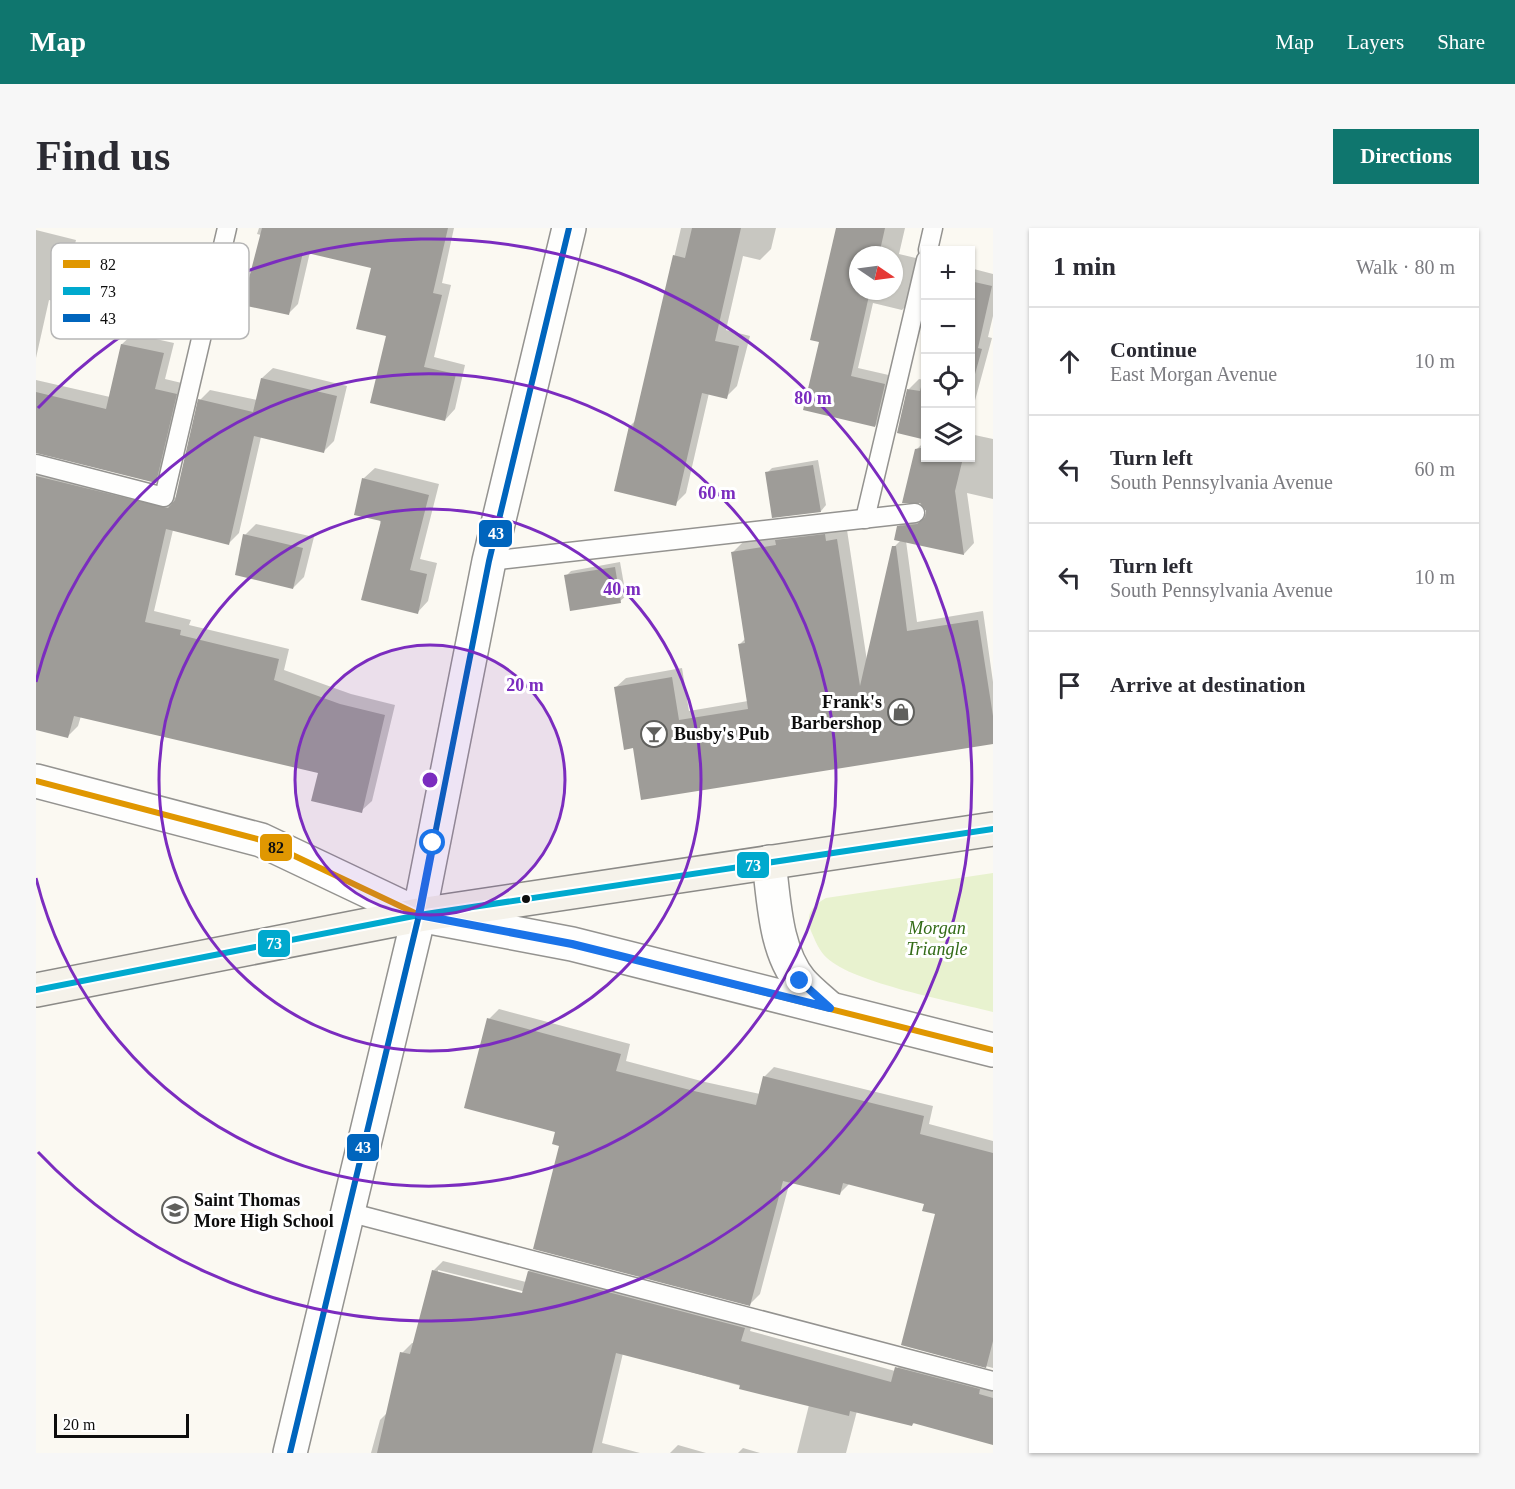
<!DOCTYPE html>
<html lang="en">
<head>
<meta charset="utf-8">
<style>
	body { margin:0; font-family:Georgia,serif; background:#f7f7f7; color:#2b2b33 }
	.controls { position:absolute; right:18px; top:18px; display:grid; overflow:hidden; border-radius:0px; box-shadow:0 2px 4px #0004 }
	.controls button { width:54px; height:54px; display:grid; place-items:center; padding:0; border:0; border-bottom:2px solid #e1e1e2; background:#fff; color:#2b2b33; font:30px sans-serif }
	.compass { position:absolute; left:813px; top:18px; width:54px; height:54px; border-radius:50%; background:#fff; box-shadow:0 2px 4px #0004; rotate:103deg }
	.scale { position:absolute; left:18px; bottom:15px; width:135px; box-sizing:border-box; padding-left:6px; border:3px solid #0d0d0d; border-top:0; font-size:16px; line-height:21px; white-space:nowrap; color:#0d0d0d; -webkit-text-stroke:4px #fff; paint-order:stroke }
	.stop { position:absolute; width:18px; height:18px; margin:-14px; border:4px solid #1a73e8; border-radius:50%; background:#fff }
	.stop.end { background:#1a73e8; border-color:#fff; box-shadow:0 2px 6px #0008 }
	.list { margin:0; padding:0; list-style:none }
	h2 { display:flex; justify-content:space-between; align-items:center; height:78px; margin:0; padding:0 24px; font-size:26px }
	h2 small { font-size:20px; font-weight:400; color:#7c7c81 }
	.list li { display:grid; grid-template-columns:39px 1fr auto; gap:18px; align-items:center; box-sizing:border-box; height:108px; padding:0 24px; border-top:2px solid #e1e1e2 }
	.list b { display:block; font-size:22px; white-space:nowrap }
	.list p { margin:0; font-size:20px; white-space:nowrap; color:#7c7c81 }
	.list em { font-size:20px; font-style:normal; color:#7c7c81 }
	.icon { flex:none; width:33px; height:33px; fill:none; stroke:currentColor; stroke-width:2; stroke-linecap:round; stroke-linejoin:round }
	.map { position:relative; flex:none; width:957px; height:1225px; overflow:hidden; border-radius:0px }
	header { display:flex; align-items:center; gap:36px; box-sizing:border-box; height:84px; padding:0 30px; background:#0f766e; color:#fff }
	header strong { font-size:28px }
	nav { display:flex; gap:33px; margin-inline-start:auto; font-size:21px }
	.intro { display:flex; align-items:center; justify-content:space-between; box-sizing:border-box; height:144px; padding:0 36px }
	h1 { margin:0; font-size:42px }
	.button { padding:15px 27px; border-radius:0px; background:#0f766e; color:#fff; font-size:21px; font-weight:700 }
	main { display:flex; gap:36px; padding:0 36px }
	aside { flex:1; background:#fff; border-radius:0px; box-shadow:0 2px 4px #0004 }
	.map>svg:first-child { display:block }
	.green { fill:#e8f2cf }
	.shadow { fill:#0003; fill-rule:evenodd }
	.building { fill:#9e9c98 }
	.lines { fill:none; stroke-linecap:round; stroke-linejoin:round }
	.service-casing { stroke:#949390; stroke-width:21 }
	.minor-casing { stroke:#949390; stroke-width:36 }
	.secondary-casing { stroke:#8b8a87; stroke-width:36 }
	.service { stroke:#fefefd; stroke-width:18 }
	.minor { stroke:#fefefd; stroke-width:33 }
	.secondary { stroke:#f5f2ea; stroke-width:33 }
	.bus-1-casing { stroke:#fff; stroke-width:10 }
	.bus-2-casing { stroke:#fff; stroke-width:10 }
	.bus-3-casing { stroke:#fff; stroke-width:10 }
	.bus-1 { stroke:#e09701; stroke-width:6 }
	.bus-2 { stroke:#00a9ce; stroke-width:6 }
	.bus-3 { stroke:#0065bd; stroke-width:6 }
	.route { stroke:#1a73e8; stroke-width:8 }
	.ring { fill:none; stroke:#7b2cbf; stroke-width:3 }
	.bus-dot { fill:#0d0d0d; stroke:#fff; stroke-width:2 }
	.labels { text-anchor:middle; dominant-baseline:central; stroke-width:6; stroke-linejoin:round; paint-order:stroke }
	.poi-label { font-size:18px; font-weight:bold; fill:#0d0d0d; stroke:#fff; text-anchor:start }
	.park-label { font-size:18px; font-style:italic; fill:#336b17; stroke:#fff }
	.key { fill:#fff; stroke:#b6b6b6; stroke-width:1.5 }
	.key-label { font-size:16px; fill:#0d0d0d }
	.centre { fill:#7b2cbf; stroke:#fff; stroke-width:3 }
	.ring-label { font-size:18px; text-anchor:middle; font-weight:bold; fill:#7b2cbf; stroke:#fff; stroke-width:6; stroke-linejoin:round; paint-order:stroke }
	.line-badge { stroke:#fff; stroke-width:2 }
	.badge-label { font-size:16px; text-anchor:middle; font-weight:bold; fill:#fff }
	.pale-badge-label { font-size:16px; text-anchor:middle; font-weight:bold; fill:#111 }
</style>
</head>
<body>
<header>
<strong>Map</strong>
<nav><a>Map</a><a>Layers</a><a>Share</a></nav>
</header>
<div class="intro"><h1>Find us</h1><a class="button">Directions</a></div>
<main>
<div class="map">
<svg width="957" height="1225" viewBox="0 0 957 1225">
	<rect width="100%" height="100%" fill="#fbf9f2"/>
	<path class="green" d="M957 645V784C919 774 817 755 791 730 783 723 779 712 775 703 769 686 776 678 790 670Z"/>
	<g class="shadow">
		<polygon points="223,0 418,0 406,55 415,57 398,129 429,137 419,181 409,192 351,107 336,39 274,24 262,76 252,86 225,7 221,6"/>
		<polygon points="645,0 740,0 735,21 724,32 707,28 690,102 714,108 701,158 690,169 673,165 650,265 639,276 594,198 600,192"/>
		<path d="M802 0H869L863 26 884 31 874 74 866 82 837 75 822 140 857 148 847 190 839 198 785 113ZM822 27H858V63H822Z"/>
		<polygon points="0,2 40,12 27,63 17,73 13,72 0,130"/>
		<polygon points="934,40 957,46 957,88 952,109 956,110 934,191"/>
		<polygon points="97,106 138,115 129,151 150,156 130,243 119,254 0,224 0,152 74,169 86,116"/>
		<polygon points="237,140 311,158 298,213 287,224 225,209 203,305 192,316 137,302 118,383 155,392 153,397 253,421 248,442 315,466 359,477 336,573 325,583 284,543 45,488 42,498 32,508 0,501 0,229 7,237 141,270 164,172 174,162 221,172 226,150"/>
		<polygon points="883,151 888,152 890,210 873,161"/>
		<polygon points="934,206 957,211 957,271 931,265 938,315 928,326 870,313 881,394 947,383 957,454 957,513 598,519 579,460 590,450 646,440 653,483 712,473 703,417 710,410 697,324 707,314 799,297 800,303 811,302 831,433 858,319 865,312 862,299 873,288 891,286 880,222 890,212 890,230 934,230"/>
		<polygon points="782,232 790,277 785,283 731,245 736,240"/>
		<polygon points="339,240 403,256 384,331 401,335 392,373 381,385 327,251"/>
		<polygon points="220,296 278,309 268,349 257,360 209,307"/>
		<polygon points="584,334 590,368 584,373 530,348 535,343"/>
		<polygon points="463,781 594,816 590,833 669,854 724,866 728,849 738,839 897,878 893,896 957,913 957,1140 866,1116 901,985 890,975 814,955 803,966 754,953 724,1066 714,1076 524,917 521,903 453,791"/>
		<path d="M407 1033 490 1054 493 1043 503 1033 718 1090 714 1103 859 1143 870 1130 957 1152V1215L879 1194 876 1197 821 1183 810 1225H761L773 1177 587 1125 566 1215 604 1225H335L344 1192 352 1184 366 1125 376 1115H378L397 1043ZM402 1042 494 1065 493 1068 402 1045Z"/>
		<polygon points="642,1217 670,1225 634,1225"/>
		<polygon points="707,1220 724,1225 702,1225"/>
	</g>
	<g class="building">
		<polygon points="226,0 412,0 397,65 406,67 388,139 420,146 409,193 334,175 350,108 320,101 335,40 267,24 253,87 206,77"/>
		<polygon points="656,0 705,0 679,113 703,118 691,171 666,165 640,278 578,263 593,198 597,199 637,27 649,30"/>
		<polygon points="800,0 849,0 843,27 822,27 822,63 834,63 815,148 849,156 839,199 767,182 783,114 774,112"/>
		<polygon points="934,53 956,58 942,120 946,121 934,164"/>
		<polygon points="85,116 128,125 119,161 141,166 120,255 0,225 0,164 70,181"/>
		<polygon points="890,139 890,212 861,205 871,161 884,163"/>
		<polygon points="225,150 301,168 288,225 218,208 193,317 130,301 109,394 145,402 144,407 243,431 238,452 304,476 349,487 326,585 275,573 282,545 38,488 32,510 0,502 0,248 132,280 139,272 162,171 217,184"/>
		<polygon points="890,219 890,230 927,230 919,263 928,327 858,312 861,298 881,296 889,289 890,283 884,275 866,275 879,221"/>
		<polygon points="777,237 785,284 736,290 729,244"/>
		<polygon points="326,250 393,267 374,342 391,346 382,386 325,372 345,293 318,287"/>
		<polygon points="207,306 267,320 257,361 199,347"/>
		<polygon points="789,306 790,313 801,311 824,458 856,318 860,318 871,403 942,392 957,488 957,516 605,572 597,520 588,522 578,459 636,449 643,492 712,481 702,416 709,415 695,324 740,317 739,312"/>
		<polygon points="579,339 585,375 534,383 528,347"/>
		<polygon points="451,790 585,826 580,843 658,863 720,877 727,848 888,888 884,906 957,925 957,1113 950,1140 865,1117 899,986 886,983 888,976 807,955 804,967 747,953 714,1078 497,1021 523,918 516,916 519,904 428,880"/>
		<polygon points="396,1042 486,1065 492,1043 709,1100 705,1113 855,1154 859,1139 944,1161 943,1166 957,1170 957,1217 877,1195 876,1198 814,1183 813,1188 703,1161 704,1157 580,1125 556,1225 341,1225 364,1124 374,1126"/>
	</g>
	<g class="lines">
		<defs>
			<g id="service">
				<polyline points="892,22 897,0"/>
				<polyline points="0,236 128,269 191,0"/>
				<polyline points="829,291 890,32"/>
				<polyline points="453,333 879,285"/>
				<polyline points="312,984 957,1153"/>
			</g>
			<g id="minor">
				<polyline points="0,553 225,612 383,687 536,716 957,822"/>
				<path d="M733 634C738 672 739 723 765 754 773 763 783 771 792 779"/>
				<polyline points="254,1225 383,687 453,333 533,0"/>
			</g>
			<polyline id="secondary" points="0,762 383,687 957,601"/>
		</defs>
		<use href="#service" class="service-casing"/>
		<use href="#minor" class="minor-casing"/>
		<use href="#secondary" class="secondary-casing"/>
		<use href="#service" class="service"/>
		<use href="#minor" class="minor"/>
		<use href="#secondary" class="secondary"/>
		<defs>
			<polyline id="bus-1" points="0,553 225,612 383,687 536,716 957,822"/>
			<polyline id="bus-2" points="0,762 383,687 957,601"/>
			<polyline id="bus-3" points="254,1225 383,687 453,333 533,0"/>
		</defs>
		<use href="#bus-1" class="bus-1-casing"/>
		<use href="#bus-2" class="bus-2-casing"/>
		<use href="#bus-3" class="bus-3-casing"/>
		<use href="#bus-1" class="bus-1"/>
		<use href="#bus-2" class="bus-2"/>
		<use href="#bus-3" class="bus-3"/>
	</g>
	<g class="lines">
		<polyline class="route" points="397,615 383,687 536,716 794,780 764,753"/>
	</g>
	<circle cx="394" cy="552" r="135" fill="#7b2cbf" fill-opacity=".12"/>
	<g class="ring">
		<circle cx="394" cy="552" r="135"/>
		<circle cx="394" cy="552" r="271"/>
		<path d="M0 454A406 406 0 1 1 0 650"/>
		<path d="M2 180A541 541 0 1 1 2 924"/>
	</g>
	<defs>
		<symbol id="shop-ring" viewBox="-11 -11 22 22"><circle r="9.5" fill="#fff" stroke="#60605d" stroke-width="1.5"/><path d="M-5-2.5h2.3a2.7 3.5 0 0 1 5.4 0H5L5.5 6h-11ZM-1.5-2.5h3a1.5 2.3 0 0 0-3 0Z" fill="#60605d"/></symbol>
		<symbol id="bar-ring" viewBox="-11 -11 22 22"><circle r="9.5" fill="#fff" stroke="#60605d" stroke-width="1.5"/><path d="M-6-5H6L.8 .8V4.5H3.5V6h-7V4.5H-.8V.8Z" fill="#60605d"/></symbol>
		<symbol id="school-ring" viewBox="-11 -11 22 22"><circle r="9.5" fill="#fff" stroke="#60605d" stroke-width="1.5"/><path d="M0-5L7-2L0 1L-7-2ZM-4 1L0 2.5L4 1V4Q0 6-4 4Z" fill="#60605d"/></symbol>
	</defs>
	<g fill-rule="evenodd">
		<use href="#shop-ring" x="850" y="469" width="30" height="30"/>
		<use href="#bar-ring" x="603" y="491" width="30" height="30"/>
		<use href="#school-ring" x="124" y="967" width="30" height="30"/>
	</g>
	<circle class="bus-dot" cx="490" cy="671" r="5"/>
	<g class="labels">
		<g class="poi-label">
			<text x="846" y="474" text-anchor="end">Frank's<tspan x="846" dy="21">Barbershop</tspan></text>
			<text x="638" y="506">Busby's Pub</text>
			<text x="158" y="972">Saint Thomas<tspan x="158" dy="21">More High School</tspan></text>
		</g>
		<g class="park-label">
			<text x="901" y="700">Morgan<tspan x="901" dy="21">Triangle</tspan></text>
		</g>
	</g>
	<rect x="15" y="15" width="198" height="96" rx="9" class="key"/>
	<rect x="27" y="32" width="27" height="8" fill="#e09701"/>
	<rect x="27" y="59" width="27" height="8" fill="#00a9ce"/>
	<rect x="27" y="86" width="27" height="8" fill="#0065bd"/>
	<g class="key-label">
		<text x="64" y="42">82</text>
		<text x="64" y="69">73</text>
		<text x="64" y="96">43</text>
	</g>
	<circle cx="394" cy="552" r="9" class="centre"/>
	<g class="ring-label">
		<text x="777" y="176">80 m</text>
		<text x="681" y="271">60 m</text>
		<text x="586" y="367">40 m</text>
		<text x="489" y="463">20 m</text>
	</g>
	<g class="line-badge">
		<rect x="442" y="291" width="35" height="29" rx="6" fill="#0065bd"/>
		<rect x="223" y="605" width="34" height="29" rx="6" fill="#e09701"/>
		<rect x="700" y="623" width="34" height="28" rx="6" fill="#00a9ce"/>
		<rect x="221" y="701" width="34" height="29" rx="6" fill="#00a9ce"/>
		<rect x="310" y="905" width="34" height="29" rx="6" fill="#0065bd"/>
	</g>
	<g class="badge-label">
		<text x="460" y="311">43</text>
		<text x="717" y="643">73</text>
		<text x="238" y="721">73</text>
		<text x="327" y="925">43</text>
	</g>
	<g class="pale-badge-label">
		<text x="240" y="625">82</text>
	</g>
</svg>
<div class="controls">
<button>+</button>
<button>−</button>
<button><svg class="icon" aria-label="locate" viewBox="0 0 24 24"><circle cx="12" cy="12" r="6"/><path d="M12 2v4M12 18v4M2 12h4M18 12h4"/></svg></button>
<button><svg class="icon" aria-label="layers" viewBox="0 0 24 24"><path d="M12 4l9 5-9 5-9-5zM3 14l9 5 9-5"/></svg></button>
</div>
<svg class="compass" viewBox="-18 -18 36 36"><path d="M0-13l5 13h-10z" fill="#e53935"/><path d="M0 13l5-13h-10z" fill="#7c7c81"/></svg>
<div class="scale">20 m</div>
<div class="stop" style="left:397px;top:615px"></div>
<div class="stop end" style="left:764px;top:753px"></div>
</div>
<aside>
<h2>1 min<small>Walk · 80 m</small></h2>
<ul class="list">
<li><svg class="icon" aria-label="ahead" viewBox="0 0 24 24"><path d="M12 20V5M6 11l6-6 6 6"/></svg><div><b>Continue</b><p>East Morgan Avenue</p></div><em>10 m</em></li>
<li><svg class="icon" aria-label="left" viewBox="0 0 24 24"><path d="M17 20v-9H6M10 6l-5 5 5 5"/></svg><div><b>Turn left</b><p>South Pennsylvania Avenue</p></div><em>60 m</em></li>
<li><svg class="icon" aria-label="left" viewBox="0 0 24 24"><path d="M17 20v-9H6M10 6l-5 5 5 5"/></svg><div><b>Turn left</b><p>South Pennsylvania Avenue</p></div><em>10 m</em></li>
<li><svg class="icon" aria-label="arrive" viewBox="0 0 24 24"><path d="M6 21V4h12l-3 4 3 4H6"/></svg><div><b>Arrive at destination</b></div></li>
</ul>
</aside>
</main>
</body>
</html>
